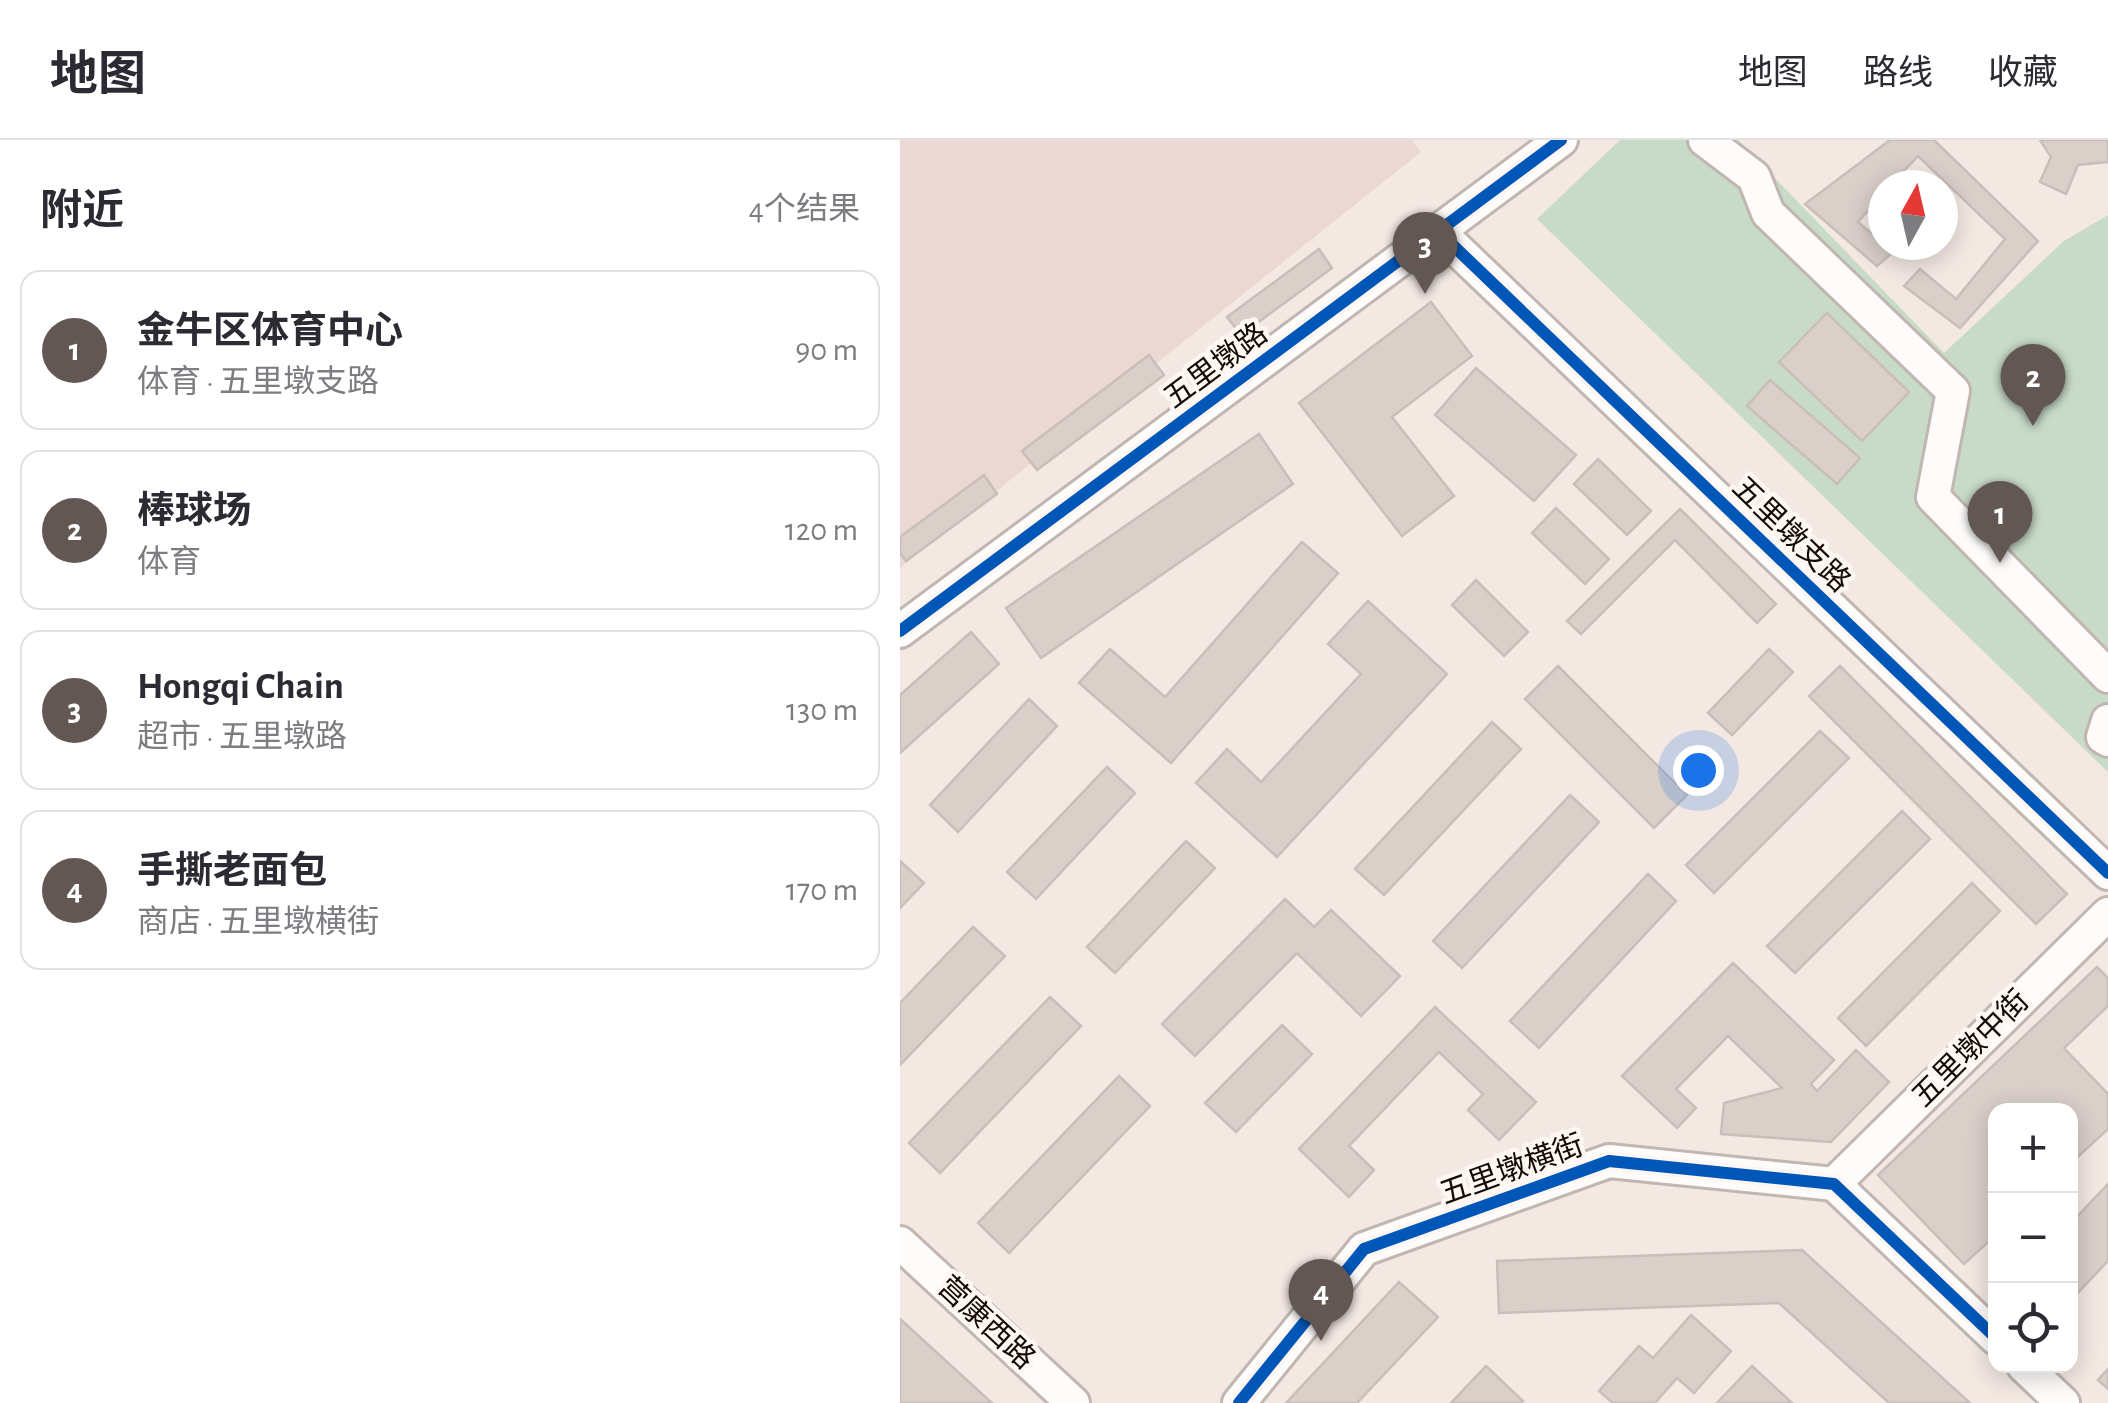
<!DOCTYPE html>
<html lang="zh">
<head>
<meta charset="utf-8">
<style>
	body { margin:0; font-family:"Alegreya Sans","Noto Sans SC",sans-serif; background:#f7f7f7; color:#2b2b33 }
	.controls { position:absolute; right:30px; bottom:30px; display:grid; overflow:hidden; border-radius:20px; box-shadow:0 5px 25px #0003 }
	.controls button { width:90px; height:90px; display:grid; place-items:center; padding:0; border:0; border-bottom:2px solid #e1e1e2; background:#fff; color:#2b2b33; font:50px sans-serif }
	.compass { position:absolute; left:968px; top:30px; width:90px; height:90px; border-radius:50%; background:#fff; box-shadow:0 5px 25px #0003; rotate:8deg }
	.you { position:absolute; left:798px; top:630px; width:35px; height:35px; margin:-25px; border:8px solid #fff; border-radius:50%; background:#1a73e8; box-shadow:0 0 0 15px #1a73e833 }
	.badge { display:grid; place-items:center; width:65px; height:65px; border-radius:50%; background:#625752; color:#fff; font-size:32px; font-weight:700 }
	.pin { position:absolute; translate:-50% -82px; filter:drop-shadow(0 2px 5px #0008) }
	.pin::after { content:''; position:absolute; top:52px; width:35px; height:30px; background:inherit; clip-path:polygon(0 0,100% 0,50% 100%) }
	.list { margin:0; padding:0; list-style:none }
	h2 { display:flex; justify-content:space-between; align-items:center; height:130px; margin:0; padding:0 40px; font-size:42px }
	h2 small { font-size:32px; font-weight:400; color:#7c7c81 }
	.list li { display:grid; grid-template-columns:65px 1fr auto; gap:30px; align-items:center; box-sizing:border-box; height:160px; margin:0 20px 20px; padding:0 20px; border:2px solid #e1e1e2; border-radius:20px }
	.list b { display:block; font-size:38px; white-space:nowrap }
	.list p { margin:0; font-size:32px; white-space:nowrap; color:#7c7c81 }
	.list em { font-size:32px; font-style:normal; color:#7c7c81 }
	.icon { flex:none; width:55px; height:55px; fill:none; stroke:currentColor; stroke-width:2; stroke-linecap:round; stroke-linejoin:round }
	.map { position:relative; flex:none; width:1208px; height:1263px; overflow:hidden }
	header { display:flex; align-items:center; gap:60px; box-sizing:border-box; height:140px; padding:0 50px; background:#fff; border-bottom:2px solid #e1e1e2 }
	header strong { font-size:48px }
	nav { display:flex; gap:55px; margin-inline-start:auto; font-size:35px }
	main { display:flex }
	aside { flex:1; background:#fff }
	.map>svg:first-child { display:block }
	.industrial { fill:#ebd7d3 }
	.green { fill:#c8dac8 }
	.building { fill:#dacfc9; stroke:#c9beb8; stroke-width:2.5 }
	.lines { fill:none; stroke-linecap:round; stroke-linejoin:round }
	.minor-casing { stroke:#c1b6b0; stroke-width:38 }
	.minor { stroke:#fdfcfb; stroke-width:32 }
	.cycleway-casing { stroke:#fdf6f2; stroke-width:19 }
	.cycleway { stroke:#0057b8; stroke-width:12 }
	.labels { text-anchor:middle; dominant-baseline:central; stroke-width:9; stroke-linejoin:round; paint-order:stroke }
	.street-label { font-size:30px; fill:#140904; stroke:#fdf6f2 }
</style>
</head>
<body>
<header>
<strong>地图</strong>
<nav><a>地图</a><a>路线</a><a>收藏</a></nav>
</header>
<main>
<aside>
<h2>附近<small>4个结果</small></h2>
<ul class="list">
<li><span class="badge">1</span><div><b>金牛区体育中心</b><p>体育 · 五里墩支路</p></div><em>90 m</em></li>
<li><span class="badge">2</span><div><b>棒球场</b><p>体育</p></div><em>120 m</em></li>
<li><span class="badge">3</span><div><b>Hongqi Chain</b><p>超市 · 五里墩路</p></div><em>130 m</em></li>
<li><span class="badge">4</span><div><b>手撕老面包</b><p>商店 · 五里墩横街</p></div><em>170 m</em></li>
</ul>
</aside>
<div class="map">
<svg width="1208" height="1263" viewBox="0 0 1208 1263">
	<rect width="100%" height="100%" fill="#f3e8e2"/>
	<polygon class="industrial" points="0,0 512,0 521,12 0,428"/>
	<polygon class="green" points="720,0 838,0 1044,213 1164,101 1208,75 1208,632 637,79"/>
	<g class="building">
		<polygon points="990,0 1034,0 1138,101 1060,188 1004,146 1020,129 1056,159 1105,99 1018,16 991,45 983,45 983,54 958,82 993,112 977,126 905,64"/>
		<polygon points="1140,0 1208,0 1208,22 1178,25 1166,54 1140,42 1151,17"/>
		<polygon points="419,109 432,128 341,195 327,177"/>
		<polygon points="531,162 572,216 492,277 554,356 502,396 399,263"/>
		<polygon points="927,173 1009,252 962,301 879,222"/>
		<polygon points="249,215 264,235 137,330 122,311"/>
		<polygon points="576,228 676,315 634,361 535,275"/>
		<polygon points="870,240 960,318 937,344 847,266"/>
		<polygon points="359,294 393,344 141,518 106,468"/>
		<polygon points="698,319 751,371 727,395 674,344"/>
		<polygon points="84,335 97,354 6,421 0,413 0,397"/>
		<polygon points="656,368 709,419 685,444 632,393"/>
		<polygon points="780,369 876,464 857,483 775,400 681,494 667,481"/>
		<polygon points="402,402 438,433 271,623 179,543 210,509 265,557"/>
		<polygon points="576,440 628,492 604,516 552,465"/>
		<polygon points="468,461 547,534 377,717 296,643 327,609 361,642 461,534 428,504"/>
		<polygon points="71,492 99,524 0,613 0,555"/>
		<polygon points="869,509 893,532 832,595 808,573"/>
		<polygon points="658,526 787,655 754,688 625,559"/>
		<polygon points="940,526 1167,754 1136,784 909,556"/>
		<polygon points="129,559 157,586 58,692 30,665"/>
		<polygon points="592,582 621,609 484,755 455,729"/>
		<polygon points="920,591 949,618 814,753 786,725"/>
		<polygon points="207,627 235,653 136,759 107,732"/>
		<polygon points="670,655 699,682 562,828 533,801"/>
		<polygon points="1002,671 1030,699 895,833 867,806"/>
		<polygon points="286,701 315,728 215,833 187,807"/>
		<polygon points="0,721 24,743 0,768"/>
		<polygon points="748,734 776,761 639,908 610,881"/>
		<polygon points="1072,743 1100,771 966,906 938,878"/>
		<polygon points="385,759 414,787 431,770 500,836 461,876 397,813 295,916 262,884"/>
		<polygon points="73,787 105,816 0,925 0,863"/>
		<polygon points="833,823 934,920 911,944 917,951 956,910 989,942 931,1002 821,994 824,963 882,948 828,896 776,949 796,968 777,988 722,936"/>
		<polygon points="1197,827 1208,838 1208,866 1164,908 1208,954 1208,989 1170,1024 1170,971 1096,971 1096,1095 1064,1124 978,1035"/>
		<polygon points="150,857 181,886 40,1033 9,1003"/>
		<polygon points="535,867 636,962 599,1000 568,970 583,954 539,912 449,1006 474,1030 449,1057 399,1009"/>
		<polygon points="382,885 412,914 336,992 305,963"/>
		<polygon points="219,936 250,966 109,1113 78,1083"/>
		<polygon points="1208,1044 1208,1121 1170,1161 1170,1084"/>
		<polygon points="902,1110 1070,1263 989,1263 879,1163 599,1173 597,1121"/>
		<polygon points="499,1142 538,1177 457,1263 386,1263"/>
		<polygon points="791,1175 831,1211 794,1253 777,1238 755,1263 713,1263 699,1251 739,1206 753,1218"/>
		<polygon points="0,1179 92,1263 0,1263"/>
		<polygon points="586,1226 623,1261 621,1263 551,1263"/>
		<polygon points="852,1226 892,1263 817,1263"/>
		<polygon points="1208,1229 1208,1249 1198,1240"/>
	</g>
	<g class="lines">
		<defs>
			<g id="minor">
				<polyline points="805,0 854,37 868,73 1053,251 1033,357 1208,536"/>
				<polyline points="539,92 1208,733"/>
				<polyline points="0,491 661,0"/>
				<polyline points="1208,581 1203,597 1208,600"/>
				<polyline points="934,1044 1208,774"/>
				<polyline points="0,1103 173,1263"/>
				<polyline points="1124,1226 1163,1263"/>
				<polyline points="339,1263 464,1109 709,1021 934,1044 1096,1198"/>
			</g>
		</defs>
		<use href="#minor" class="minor-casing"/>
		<use href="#minor" class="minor"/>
		<defs>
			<g id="cycleway">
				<polyline points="539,92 1208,733"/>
				<polyline points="0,491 661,0"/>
				<polyline points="339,1263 464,1109 709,1021 934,1044 1096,1198"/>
			</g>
		</defs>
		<use href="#cycleway" class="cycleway-casing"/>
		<use href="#cycleway" class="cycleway"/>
	</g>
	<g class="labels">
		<g class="street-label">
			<text transform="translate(316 226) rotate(-37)">五里墩路</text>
			<text transform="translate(891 395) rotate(44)">五里墩支路</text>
			<text transform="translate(1071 909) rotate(-45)">五里墩中街</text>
			<text transform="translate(612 1030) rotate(-20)">五里墩横街</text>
			<text transform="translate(86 1183) rotate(43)">营康西路</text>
		</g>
	</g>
</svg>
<div class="controls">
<button>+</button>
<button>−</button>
<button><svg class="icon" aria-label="locate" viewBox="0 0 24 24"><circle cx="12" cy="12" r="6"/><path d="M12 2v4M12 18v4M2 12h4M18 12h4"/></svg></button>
</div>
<svg class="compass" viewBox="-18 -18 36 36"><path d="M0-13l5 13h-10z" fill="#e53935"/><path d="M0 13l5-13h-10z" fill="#7c7c81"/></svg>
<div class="you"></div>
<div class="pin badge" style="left:1100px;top:423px">1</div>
<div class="pin badge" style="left:1133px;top:286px">2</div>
<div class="pin badge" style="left:525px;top:154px">3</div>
<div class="pin badge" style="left:421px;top:1201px">4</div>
</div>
</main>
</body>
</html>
